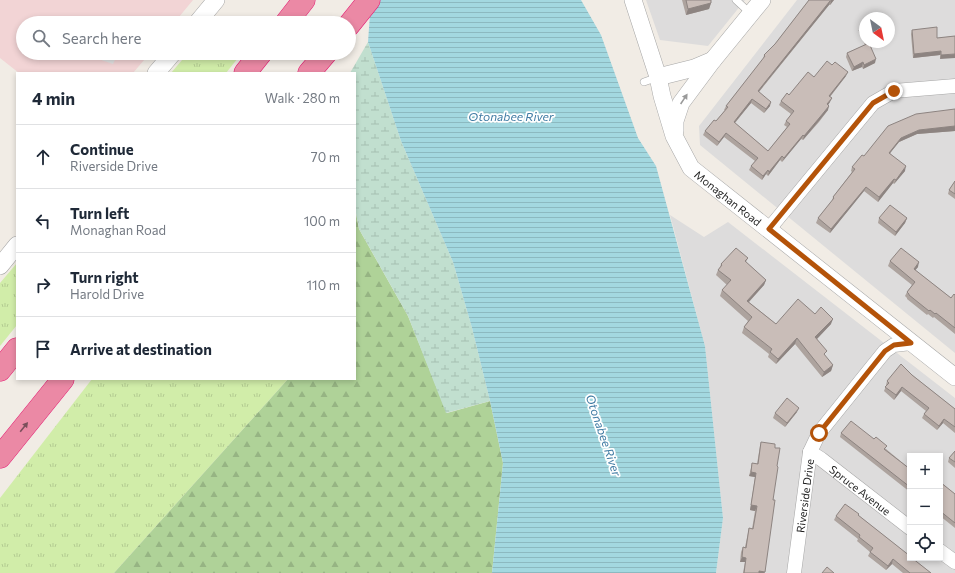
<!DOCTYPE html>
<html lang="en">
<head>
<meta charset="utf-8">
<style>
	body { margin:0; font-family:Commissioner,sans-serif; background:#f2f2f3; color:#1f2937 }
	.controls { position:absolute; right:12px; bottom:12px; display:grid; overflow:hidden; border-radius:0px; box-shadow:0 2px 6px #0003 }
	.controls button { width:36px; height:36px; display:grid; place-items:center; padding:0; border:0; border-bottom:1px solid #e0e1e3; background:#fff; color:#1f2937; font:20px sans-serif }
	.compass { position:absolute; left:859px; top:12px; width:36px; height:36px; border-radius:50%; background:#fff; box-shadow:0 2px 6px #0003; rotate:147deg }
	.stop { position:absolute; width:12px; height:12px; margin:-9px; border:3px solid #b45309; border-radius:50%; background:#fff }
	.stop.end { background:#b45309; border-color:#fff; box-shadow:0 1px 4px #0008 }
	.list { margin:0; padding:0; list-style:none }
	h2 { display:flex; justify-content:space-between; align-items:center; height:52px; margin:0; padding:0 16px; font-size:17px }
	h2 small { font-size:13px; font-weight:400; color:#747a83 }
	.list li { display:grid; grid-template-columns:26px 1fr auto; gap:12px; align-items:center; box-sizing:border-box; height:64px; padding:0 16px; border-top:1px solid #e0e1e3 }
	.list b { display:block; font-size:15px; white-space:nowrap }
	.list p { margin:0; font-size:13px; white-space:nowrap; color:#747a83 }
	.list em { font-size:13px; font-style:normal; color:#747a83 }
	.icon { flex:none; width:22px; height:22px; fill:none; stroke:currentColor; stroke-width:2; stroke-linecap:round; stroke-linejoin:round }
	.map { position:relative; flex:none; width:955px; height:573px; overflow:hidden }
	.search { position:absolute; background:#fff; box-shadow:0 2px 6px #0003; left:16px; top:16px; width:340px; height:44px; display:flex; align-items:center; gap:10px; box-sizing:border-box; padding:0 14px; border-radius:22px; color:#747a83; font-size:15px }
	.panel { position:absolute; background:#fff; box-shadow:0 2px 6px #0003; left:16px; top:72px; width:340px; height:308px; border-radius:0px }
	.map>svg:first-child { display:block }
	.residential { fill:#dddcdc; fill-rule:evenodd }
	.commercial { fill:#f2d4d5 }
	.grass { fill:url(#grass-tufts) }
	.forest { fill:url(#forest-firs) }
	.wetland { fill:url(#wetland-marsh) }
	.parking { fill:#e3e3e3 }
	.water { fill:url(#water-rules) }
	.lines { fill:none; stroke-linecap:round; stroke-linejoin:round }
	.service-casing { stroke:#a6a6a6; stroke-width:8 }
	.minor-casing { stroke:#a6a6a6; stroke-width:15 }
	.tertiary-casing { stroke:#a6a6a6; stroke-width:18 }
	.motorway-casing { stroke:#e41d74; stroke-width:23 }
	.service { stroke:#fff; stroke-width:7 }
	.minor { stroke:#fff; stroke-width:14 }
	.tertiary { stroke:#fff; stroke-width:17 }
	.motorway { stroke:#eb89a5; stroke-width:22 }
	.wall { fill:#ada39e }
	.shaded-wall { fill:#8d8481 }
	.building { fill:#c9bdb8; stroke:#8d8481 }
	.oneway { fill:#9a9a9a }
	.oneway2 { fill:#7b4f5b }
	.route { stroke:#b45309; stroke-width:5 }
	.labels { text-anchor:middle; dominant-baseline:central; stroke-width:3.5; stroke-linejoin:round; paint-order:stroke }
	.street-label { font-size:11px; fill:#1f1f1f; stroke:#fff }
	.water-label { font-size:12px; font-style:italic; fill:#417ca4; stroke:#fff }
</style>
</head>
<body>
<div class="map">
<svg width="955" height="573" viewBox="0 0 955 573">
	<defs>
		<pattern id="grass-tufts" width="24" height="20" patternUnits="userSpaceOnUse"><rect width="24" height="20" fill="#d1eda9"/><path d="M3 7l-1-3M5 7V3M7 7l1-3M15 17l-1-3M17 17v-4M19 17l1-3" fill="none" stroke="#b3cb91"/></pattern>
		<pattern id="forest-firs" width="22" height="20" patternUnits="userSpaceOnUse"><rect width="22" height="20" fill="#afd298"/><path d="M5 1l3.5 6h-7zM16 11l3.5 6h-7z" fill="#96b483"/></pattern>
		<pattern id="wetland-marsh" width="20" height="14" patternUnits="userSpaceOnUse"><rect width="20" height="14" fill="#c1dfcf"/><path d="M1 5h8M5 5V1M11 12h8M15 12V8" fill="none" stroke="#a5bfb1"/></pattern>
		<pattern id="water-rules" width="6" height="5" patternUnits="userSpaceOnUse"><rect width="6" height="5" fill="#a3d8e0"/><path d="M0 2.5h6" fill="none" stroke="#8cb9c0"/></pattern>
	</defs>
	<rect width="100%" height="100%" fill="#f1ece5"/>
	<g class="residential">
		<polygon points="646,0 745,0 708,46 660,40"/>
		<path d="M797 0H955V353L700 145 699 126ZM865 18H889V42H865Z"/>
		<path d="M670 215 704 237 728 222 955 398V573H716L723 518 705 346ZM910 456H940V558H910Z"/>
	</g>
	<polygon class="commercial" points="0,0 193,0 174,23 23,23 23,53 150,53 133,73 19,73 0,58"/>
	<g class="grass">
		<polygon points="188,53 242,53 226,73 171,73"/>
		<polygon points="17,263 17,325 0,346 0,283"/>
		<polygon points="92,379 288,379 114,573 0,573 0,498"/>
	</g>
	<polygon class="forest" points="355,208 359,229 408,316 447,413 490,401 503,463 492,573 114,573 288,379 355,379"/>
	<polygon class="wetland" points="368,42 401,141 453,262 472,328 490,401 446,413 408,316 359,229 355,208 355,73 350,73"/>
	<polygon class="parking" points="81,53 118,53 113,64"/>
	<polygon class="water" points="371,0 581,0 601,35 638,138 656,166 705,346 723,518 716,573 492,573 503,463 490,401 472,328 453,262 401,141 368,42"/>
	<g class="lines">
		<defs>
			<g id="service">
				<polyline points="736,0 750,13"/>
				<polyline points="644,82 658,77"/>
			</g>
			<g id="minor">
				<polyline points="769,229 873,103 894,91 955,86"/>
				<path id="s1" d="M810 452 821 459 910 528"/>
				<polyline points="940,551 955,562"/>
				<path id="s2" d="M794 573 810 452 819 433 885 351 894 345 911 343"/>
			</g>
			<g id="tertiary">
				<path id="s3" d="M633 0 658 77 662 96 674 136 691 168 955 377"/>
				<polyline points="197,23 216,0"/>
				<polyline points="156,73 173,53"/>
				<polyline points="658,77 694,68 713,60"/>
				<polyline points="675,131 675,121 681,103 713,60 762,0"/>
				<polyline points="0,266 17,245"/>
			</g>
			<g id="motorway">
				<polyline points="286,23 304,0"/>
				<polyline points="349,25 369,0"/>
				<polyline points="245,73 261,53"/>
				<polyline points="309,73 326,53"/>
				<polyline points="0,370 17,349"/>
				<polyline points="0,457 63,379"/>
			</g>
		</defs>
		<use href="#service" class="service-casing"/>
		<use href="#minor" class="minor-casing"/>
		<use href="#tertiary" class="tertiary-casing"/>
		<use href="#motorway" class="motorway-casing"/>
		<use href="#service" class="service"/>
		<use href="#minor" class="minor"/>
		<use href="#tertiary" class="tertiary"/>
		<use href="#motorway" class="motorway"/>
	</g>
	<g class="wall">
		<polygon points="682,0 711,0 711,3 709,9 686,15"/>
		<polygon points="809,0 834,0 830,5 829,5 759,92 770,106 764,113 751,103 735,123 768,151 787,127 784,125 786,121 791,114 779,105 781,101 789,95 814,77 846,76 830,97 830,102 828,105 828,110 819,122 803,140 801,139 782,162 780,160 768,176 766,174 762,180 749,170 751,166 755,161 724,137 717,146 703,135 705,131 716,121 725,110 724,110 726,106 763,59 764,55 775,44"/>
		<polygon points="859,30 870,45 875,63 863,69 862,67 852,71 846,57 847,53 865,45 859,32"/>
		<polygon points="912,30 937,38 955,36 940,59 940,55 913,58 911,34"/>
		<polygon points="955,109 955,131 917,134 899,142 890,153 905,171 894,184 893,183 878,202 864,191 830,233 816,223 818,218 832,201 833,197 852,172 851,171 852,167 864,156"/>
		<polygon points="955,181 955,199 948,194 949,190"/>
		<polygon points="879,218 907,218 905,223 895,236 878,223"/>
		<polygon points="748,258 746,262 766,280 764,285 749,302 776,324 815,314 831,324 817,339 825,356 833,365 831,371 822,377 795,344 776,364 768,357 769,354 742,333 744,327 748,321 720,296 722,290 727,285 716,275 718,270 720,267 721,264"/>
		<polygon points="890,261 918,267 915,270 951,298 955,295 955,334 934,317 933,318 928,314 927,315 907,299 907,298 905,296 907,292 912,285 888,266"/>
		<polygon points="912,375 955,409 955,433 943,423 937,430 922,418 924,414 926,411 901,391 894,400 884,391 886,386 886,385 887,381"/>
		<polygon points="797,412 785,427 773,418 775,413"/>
		<polygon points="841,433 874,439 910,469 910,492 840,437"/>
		<polygon points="761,442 775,448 773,500 765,572 764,573 743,573 745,562 740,562 741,552 743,547 745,547 748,533 749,528 752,529 755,511 750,510 755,477 749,476 751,468 752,463 757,464 760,446"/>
		<polygon points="955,451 955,468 948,462 949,458"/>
		<polygon points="940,482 955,494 955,528 940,516"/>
		<polygon points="858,515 931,573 903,573 892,564 886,570 868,556 870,552 857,541 858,539 834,520 836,516"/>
	</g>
	<g class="shaded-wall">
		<polygon points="832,0 834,0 830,5 831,1"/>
		<polygon points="830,1 829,5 756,95 758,91"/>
		<polygon points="711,3 709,9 686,15 688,9"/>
		<polygon points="874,42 879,42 866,47 867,45"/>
		<polygon points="941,51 940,55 913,58 914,54"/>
		<polygon points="955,54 955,58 940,59 941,55"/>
		<polygon points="876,59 875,63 863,69 864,65"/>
		<polygon points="863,62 862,67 852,71 854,67"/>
		<polygon points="848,72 846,76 827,100 829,96"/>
		<polygon points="832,98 830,102 826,108 827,104"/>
		<polygon points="752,99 751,103 732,126 734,122"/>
		<polygon points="771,102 770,106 764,113 766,109"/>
		<polygon points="829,106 828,110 803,140 804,136"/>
		<polygon points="955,126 955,131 917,134 899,142 887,157 889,153 901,138 919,130"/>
		<polygon points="726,133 724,137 717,146 719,142"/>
		<polygon points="803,135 801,139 782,162 784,158"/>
		<polygon points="782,156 780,160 768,176 769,172"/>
		<polygon points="906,166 905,171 894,184 896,180"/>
		<polygon points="768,170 766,174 762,180 763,176"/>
		<polygon points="894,179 893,183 878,202 879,197"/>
		<polygon points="866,187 864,191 830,233 831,229"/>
		<polygon points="907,218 905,223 895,236 896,232"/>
		<polygon points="919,262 918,267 913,273 914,269"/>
		<polygon points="766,280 764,285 745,306 747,301"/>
		<polygon points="833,319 831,324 813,343 815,337"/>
		<polygon points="797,338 795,344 776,364 778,359"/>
		<polygon points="833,365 831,371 822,377 824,372"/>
		<polygon points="902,387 901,391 894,400 896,395"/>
		<polygon points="799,408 797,412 785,427 787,423"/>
		<polygon points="944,419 943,423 937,430 939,426"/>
		<polygon points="751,472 756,473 755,477 749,476"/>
		<polygon points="751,505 757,506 755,511 750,510"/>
		<polygon points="742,557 746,558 745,562 740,562"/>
		<polygon points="893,559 892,564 886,570 888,566"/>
		<polygon points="759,571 765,572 764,573 759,573"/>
	</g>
	<g class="building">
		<polygon points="686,0 711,0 711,3 688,9"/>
		<polygon points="809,0 832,0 831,1 830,1 758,91 771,102 766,109 752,99 734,122 768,151 790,124 786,121 794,111 781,101 787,93 789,95 808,72 814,77 827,61 832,65 835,62 848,72 829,96 832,98 827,104 829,106 820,117 804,136 803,135 784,158 782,156 769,172 768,170 763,176 751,166 758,158 726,133 719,142 705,131 714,120 716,121 728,107 726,106 765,56 764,55 775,44"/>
		<polygon points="865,27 865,41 859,30"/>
		<polygon points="937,27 937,38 955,36 955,54 941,55 941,51 914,54 912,30"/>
		<polygon points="865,42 874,42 869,44 869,43 866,44"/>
		<polygon points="869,43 876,59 864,65 863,62 854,67 847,53"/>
		<polygon points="955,109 955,126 919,130 901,138 889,153 906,166 896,180 894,179 879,197 866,187 831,229 818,218 834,198 833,197 855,169 852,167 862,155 864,156 888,126 916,114"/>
		<polygon points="955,181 955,194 949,190"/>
		<polygon points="890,205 907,218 896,232 879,218"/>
		<polygon points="736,248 748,258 745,261 766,280 747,301 776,324 798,299 815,314 821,307 833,319 815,337 827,351 824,354 833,365 824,372 797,338 778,359 770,352 772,349 744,327 752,317 722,290 731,280 718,270 722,265 721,264"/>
		<polygon points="901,248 919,262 914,269 951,298 954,294 955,295 955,328 936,313 935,314 930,310 929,311 909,295 909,294 907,292 915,282 890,261"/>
		<polygon points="901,364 912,375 955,409 955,427 944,419 939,426 924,414 929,408 902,387 896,395 885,387 889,383 887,381"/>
		<polygon points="787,398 799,408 787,423 775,413"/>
		<polygon points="851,421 874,439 876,437 887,446 884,449 910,469 910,487 841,433"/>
		<polygon points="761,442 775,444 775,448 780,448 777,466 778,467 773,500 775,500 765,572 759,571 759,573 744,573 746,558 742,557 743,547 746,548 749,528 753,529 757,506 751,505 756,473 751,472 752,463 758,464"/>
		<polygon points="955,451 955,462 949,458"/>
		<polygon points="940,482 955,494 955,523 940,511"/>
		<polygon points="845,504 859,514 858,515 910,556 910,558 912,558 931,573 910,573 893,559 888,566 870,552 873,548 859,537 860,535 836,516"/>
		<polygon points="827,567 834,573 822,573"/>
	</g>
	<defs><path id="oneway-solid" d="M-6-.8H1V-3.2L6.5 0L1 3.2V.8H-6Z"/></defs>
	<use class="oneway" href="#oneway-solid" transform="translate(684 99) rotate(-56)"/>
	<use class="oneway2" href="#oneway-solid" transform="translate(24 427) rotate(-51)"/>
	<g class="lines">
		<polyline class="route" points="819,433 885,351 894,345 911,343 769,229 873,103 894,91"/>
	</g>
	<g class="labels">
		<g class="street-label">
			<text stroke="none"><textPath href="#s3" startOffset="226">Monaghan Road</textPath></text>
			<text stroke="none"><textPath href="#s1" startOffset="63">Spruce Avenue</textPath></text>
			<text stroke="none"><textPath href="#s2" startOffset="78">Riverside Drive</textPath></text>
		</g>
		<g class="water-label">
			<text x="511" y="116">Otonabee River</text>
			<text transform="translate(604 435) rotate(71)">Otonabee River</text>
		</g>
	</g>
</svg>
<div class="controls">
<button>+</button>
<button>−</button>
<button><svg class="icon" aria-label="locate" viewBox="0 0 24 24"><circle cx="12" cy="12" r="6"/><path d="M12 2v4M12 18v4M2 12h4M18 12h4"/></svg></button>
</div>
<svg class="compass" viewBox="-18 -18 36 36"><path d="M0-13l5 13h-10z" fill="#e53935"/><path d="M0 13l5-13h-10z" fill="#747a83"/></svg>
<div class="stop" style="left:819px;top:433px"></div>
<div class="stop end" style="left:894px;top:91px"></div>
<div class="search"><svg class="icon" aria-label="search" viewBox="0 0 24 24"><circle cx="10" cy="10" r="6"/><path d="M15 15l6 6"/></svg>Search here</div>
<section class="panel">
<h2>4 min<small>Walk · 280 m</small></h2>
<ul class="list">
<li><svg class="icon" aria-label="ahead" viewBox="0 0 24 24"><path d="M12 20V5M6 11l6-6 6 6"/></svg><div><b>Continue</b><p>Riverside Drive</p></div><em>70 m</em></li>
<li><svg class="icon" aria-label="left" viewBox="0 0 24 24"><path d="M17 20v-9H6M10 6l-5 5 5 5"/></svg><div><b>Turn left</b><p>Monaghan Road</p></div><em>100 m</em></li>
<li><svg class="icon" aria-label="right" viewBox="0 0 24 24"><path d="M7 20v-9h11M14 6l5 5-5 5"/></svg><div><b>Turn right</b><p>Harold Drive</p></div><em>110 m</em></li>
<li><svg class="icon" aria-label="arrive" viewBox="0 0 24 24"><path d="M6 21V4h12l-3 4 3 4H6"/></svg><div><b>Arrive at destination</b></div></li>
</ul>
</section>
</div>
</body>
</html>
